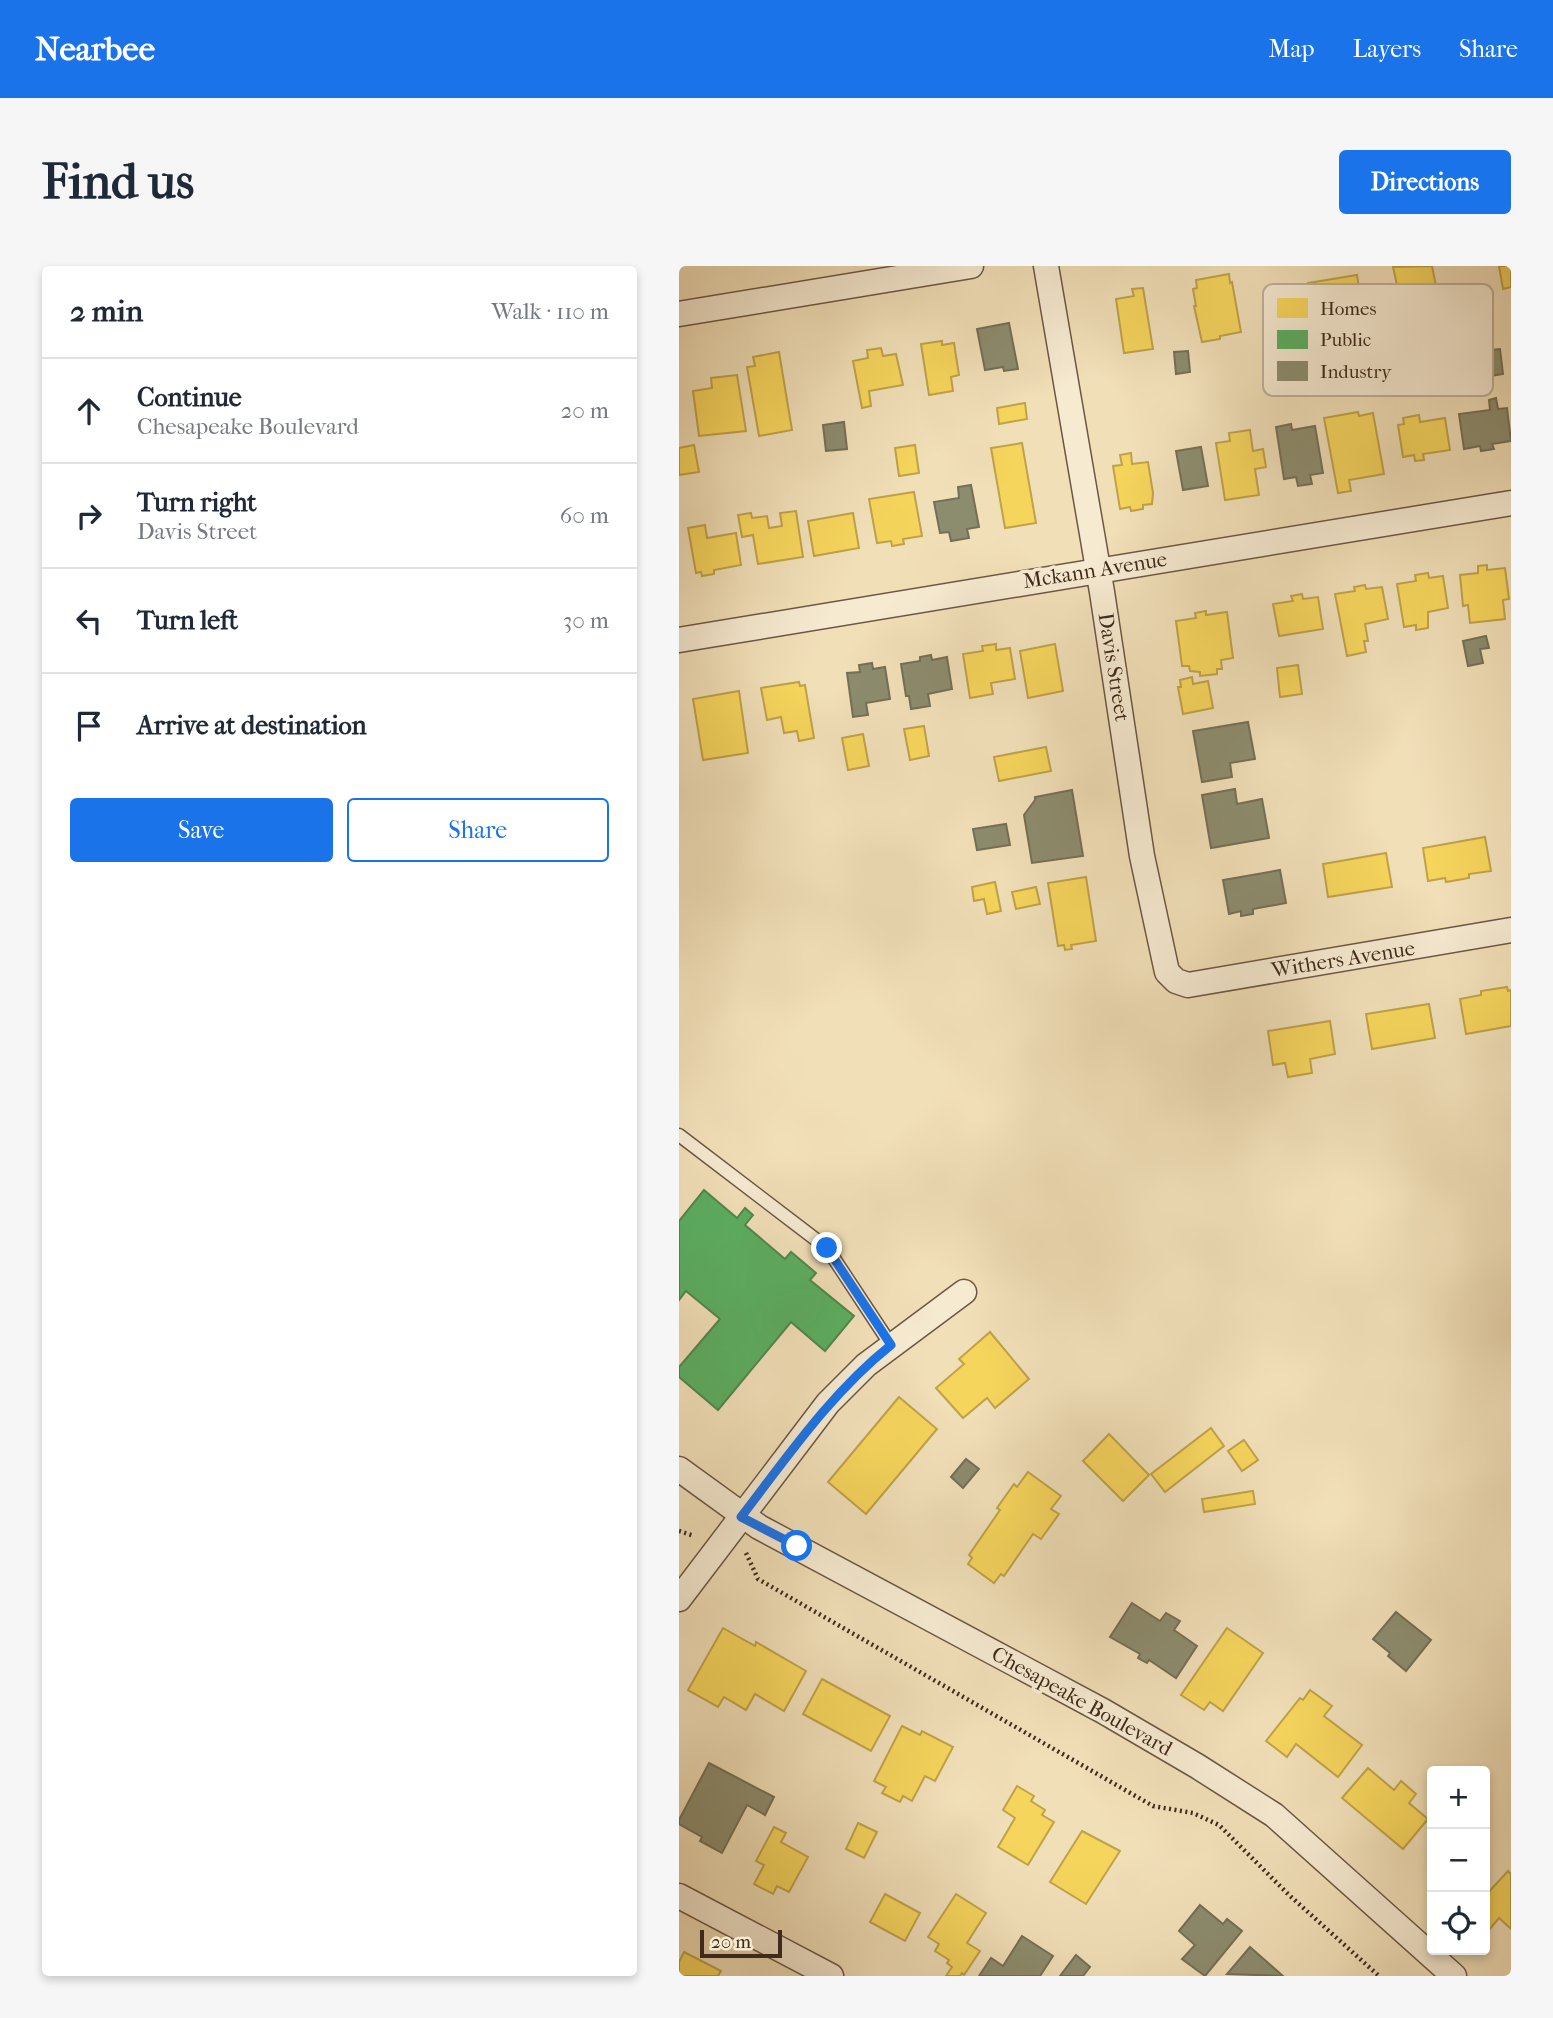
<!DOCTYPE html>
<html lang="en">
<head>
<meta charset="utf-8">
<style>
	body { margin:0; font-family:"IM FELL French Canon",serif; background:#f6f6f7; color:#1f2937 }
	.controls { position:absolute; right:21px; bottom:21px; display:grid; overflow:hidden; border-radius:7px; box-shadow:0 4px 10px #0003 }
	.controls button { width:63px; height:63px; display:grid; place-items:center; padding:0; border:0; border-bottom:2px solid #e0e1e3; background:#fff; color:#1f2937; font:35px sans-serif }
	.scale { position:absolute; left:21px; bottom:18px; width:82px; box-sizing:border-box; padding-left:7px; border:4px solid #3f2a1c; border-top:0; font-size:19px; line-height:24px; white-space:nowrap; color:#3f2a1c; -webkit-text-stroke:5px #f6ead1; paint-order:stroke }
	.stop { position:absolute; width:21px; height:21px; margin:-16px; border:5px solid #1a73e8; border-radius:50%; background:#fff }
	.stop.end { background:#1a73e8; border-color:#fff; box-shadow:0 2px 7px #0008 }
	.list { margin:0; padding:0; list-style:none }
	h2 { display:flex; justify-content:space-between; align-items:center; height:91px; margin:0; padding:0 28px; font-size:30px }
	h2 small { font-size:23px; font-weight:400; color:#747a83 }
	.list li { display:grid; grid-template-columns:46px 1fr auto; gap:21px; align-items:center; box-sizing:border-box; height:105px; padding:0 28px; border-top:2px solid #e0e1e3 }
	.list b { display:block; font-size:26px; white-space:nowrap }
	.list p { margin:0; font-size:23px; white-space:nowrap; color:#747a83 }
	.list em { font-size:23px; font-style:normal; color:#747a83 }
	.actions { display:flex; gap:14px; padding:21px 28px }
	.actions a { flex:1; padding:16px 0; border:2px solid #1a73e8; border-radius:7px; text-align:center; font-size:24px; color:#1a73e8 }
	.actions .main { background:#1a73e8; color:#fff }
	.icon { flex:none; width:38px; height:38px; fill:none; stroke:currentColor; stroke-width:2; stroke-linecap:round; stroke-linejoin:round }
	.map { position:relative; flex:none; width:832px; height:1710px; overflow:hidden; border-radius:7px }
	header { display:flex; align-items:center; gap:42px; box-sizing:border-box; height:98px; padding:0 35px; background:#1a73e8; color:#fff }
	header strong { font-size:33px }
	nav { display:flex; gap:38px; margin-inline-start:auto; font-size:24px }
	.intro { display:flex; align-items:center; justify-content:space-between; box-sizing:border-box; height:168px; padding:0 42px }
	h1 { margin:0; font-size:49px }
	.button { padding:18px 32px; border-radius:7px; background:#1a73e8; color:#fff; font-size:24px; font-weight:700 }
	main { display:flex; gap:42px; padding:0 42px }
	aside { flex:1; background:#fff; border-radius:7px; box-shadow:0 4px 10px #0003 }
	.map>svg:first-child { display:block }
	.homes { fill:#f6d55c; stroke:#bfa249; stroke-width:2 }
	.public { fill:#5aae61; stroke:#52864c; stroke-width:2 }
	.industry { fill:#8c8c6e; stroke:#756f55; stroke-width:2 }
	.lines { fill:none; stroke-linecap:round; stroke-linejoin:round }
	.lane-casing { stroke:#6c5743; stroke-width:15 }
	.street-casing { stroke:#6c5743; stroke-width:27 }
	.path { stroke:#3f2a1c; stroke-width:4.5; stroke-dasharray:2 3.5; stroke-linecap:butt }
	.lane { stroke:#f6ead1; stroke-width:12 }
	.street { stroke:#f6ead1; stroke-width:24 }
	.route { stroke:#1a73e8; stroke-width:9 }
	.labels { text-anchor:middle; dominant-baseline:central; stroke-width:7; stroke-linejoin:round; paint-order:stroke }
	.street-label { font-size:21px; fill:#3f2a1c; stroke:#f6ead1 }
	.key { fill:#f6ead1; stroke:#bfb09b; stroke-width:2 }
	.key-label { font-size:19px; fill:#3f2a1c }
</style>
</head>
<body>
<header>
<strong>Nearbee</strong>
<nav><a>Map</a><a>Layers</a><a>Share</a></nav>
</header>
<div class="intro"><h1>Find us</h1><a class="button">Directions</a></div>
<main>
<aside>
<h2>2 min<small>Walk · 110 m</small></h2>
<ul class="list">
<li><svg class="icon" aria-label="ahead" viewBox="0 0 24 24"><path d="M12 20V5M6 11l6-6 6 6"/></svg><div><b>Continue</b><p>Chesapeake Boulevard</p></div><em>20 m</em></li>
<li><svg class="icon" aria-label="right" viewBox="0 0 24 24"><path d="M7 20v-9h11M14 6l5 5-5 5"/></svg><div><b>Turn right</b><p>Davis Street</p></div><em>60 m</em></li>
<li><svg class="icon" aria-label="left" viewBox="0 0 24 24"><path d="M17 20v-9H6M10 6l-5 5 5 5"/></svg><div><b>Turn left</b></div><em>30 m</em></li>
<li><svg class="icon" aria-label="arrive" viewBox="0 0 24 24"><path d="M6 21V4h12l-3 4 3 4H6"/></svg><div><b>Arrive at destination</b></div></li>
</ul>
<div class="actions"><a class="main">Save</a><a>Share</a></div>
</aside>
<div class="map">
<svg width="832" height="1710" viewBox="0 0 832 1710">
	<rect width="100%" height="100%" fill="#f1dfb8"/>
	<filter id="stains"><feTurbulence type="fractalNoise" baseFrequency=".00286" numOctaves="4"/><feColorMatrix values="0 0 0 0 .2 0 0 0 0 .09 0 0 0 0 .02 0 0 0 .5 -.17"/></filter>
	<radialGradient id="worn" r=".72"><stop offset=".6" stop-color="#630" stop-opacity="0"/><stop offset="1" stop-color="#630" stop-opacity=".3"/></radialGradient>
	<g class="homes">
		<polygon points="753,0 760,35 751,37 758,71 749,73 747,66 729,69 714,1"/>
		<polygon points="820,0 832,0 832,21 824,23"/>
		<polygon points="550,8 551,17 553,16 562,66 541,70 541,73 523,76 515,40 517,40 514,23 518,22 517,14"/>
		<polygon points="678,9 684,51 654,57 657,71 639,74 629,17"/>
		<polygon points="464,22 474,83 445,87 437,33 455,30 453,23"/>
		<polygon points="263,75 263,79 275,77 280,109 272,111 274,125 250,129 242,78"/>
		<polygon points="202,82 204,90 217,88 224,119 190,125 192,140 183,142 174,95 189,92 188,84"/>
		<polygon points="100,86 113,164 80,170 68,101 76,100 74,91"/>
		<polygon points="58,109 67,165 20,170 14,125 33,122 32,112"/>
		<polygon points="346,137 348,153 320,158 318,142"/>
		<polygon points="679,146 680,150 694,147 705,208 670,214 672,225 659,227 645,152"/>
		<polygon points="740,149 741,156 766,152 771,184 744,188 745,194 736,195 735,189 724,191 719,159 725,158 724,152"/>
		<polygon points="571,164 574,185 584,183 587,201 576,203 580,229 546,234 537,177 551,175 550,167"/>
		<polygon points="343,177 357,257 326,262 312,182"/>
		<polygon points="15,179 20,206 0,209 0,182"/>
		<polygon points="236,179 240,207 220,210 216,182"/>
		<polygon points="452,187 453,198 469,196 474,227 473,238 464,239 464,243 452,245 451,241 441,243 434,200 443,199 441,189"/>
		<polygon points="235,226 243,270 224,273 225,278 213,280 212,275 198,277 190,233"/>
		<polygon points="117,245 124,291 79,298 74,269 63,271 59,249 72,247 73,252 88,250 90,262 103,260 101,247"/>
		<polygon points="174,247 180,282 135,290 129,255"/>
		<polygon points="26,259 28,272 57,267 62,299 35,304 35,308 23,310 22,306 17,307 9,262"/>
		<polygon points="808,299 808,304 826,302 830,333 824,334 826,353 791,357 789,339 784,340 781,309 799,307 799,300"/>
		<polygon points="749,307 750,312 764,310 769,342 749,346 749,362 737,364 737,359 725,361 718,318 737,315 736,309"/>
		<polygon points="686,319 687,323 703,321 709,353 686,358 689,375 685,375 687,386 668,390 656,328 676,325 675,321"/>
		<polygon points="623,328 624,333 639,331 644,363 600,370 594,338 614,335 612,330"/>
		<polygon points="527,345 527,349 548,346 554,392 542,394 543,403 538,403 538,408 521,410 521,406 511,405 510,400 503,400 497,355 517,352 516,347"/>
		<polygon points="317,378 317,384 331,382 336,413 312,417 314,428 291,432 284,388 304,385 303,380"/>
		<polygon points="376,378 384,425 349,432 341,385"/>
		<polygon points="619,399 623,428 601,431 598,402"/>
		<polygon points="513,411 514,418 529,415 534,442 504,448 499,421 502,421 501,414"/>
		<polygon points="120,416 121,420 126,419 135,472 120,475 118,465 105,467 102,451 88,454 82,422"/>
		<polygon points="60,425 69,487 24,494 14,433"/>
		<polygon points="245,460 250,490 231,494 225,463"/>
		<polygon points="184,468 190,500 169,504 163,472"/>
		<polygon points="367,481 372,505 320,515 315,491"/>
		<polygon points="806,571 812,605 790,608 790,612 767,616 766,612 749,615 744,582"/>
		<polygon points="707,587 713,621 649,631 644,598"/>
		<polygon points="407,611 417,675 392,679 393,683 386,684 385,679 379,680 369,617"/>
		<polygon points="316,616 322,645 308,648 305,633 295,635 293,621"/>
		<polygon points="357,621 361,638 337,643 333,626"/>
		<polygon points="828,721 829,725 832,724 832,760 787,768 781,733 802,729 802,725"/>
		<polygon points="750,738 756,772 693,783 687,748"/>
		<polygon points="651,755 656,788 631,793 633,807 609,811 606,797 594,799 589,765"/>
		<polygon points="311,1066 350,1113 316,1142 308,1132 284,1152 257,1122 285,1098 280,1093"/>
		<polygon points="220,1131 258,1163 187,1248 149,1216"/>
		<polygon points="532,1162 545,1180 486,1226 472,1208"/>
		<polygon points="430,1168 470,1209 444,1235 404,1195"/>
		<polygon points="565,1174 579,1194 563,1205 549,1185"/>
		<polygon points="349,1206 382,1230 372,1243 380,1248 362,1273 354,1268 325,1310 322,1308 315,1317 289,1298 293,1292 290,1289 321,1244 318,1242 335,1218 338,1221"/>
		<polygon points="574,1225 576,1238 525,1246 523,1233"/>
		<polygon points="44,1362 76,1380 77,1376 127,1405 105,1445 76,1428 67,1444 45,1431 39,1441 9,1424"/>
		<polygon points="548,1362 584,1387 544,1445 531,1436 525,1444 502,1429"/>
		<polygon points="143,1413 211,1450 192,1485 124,1448"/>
		<polygon points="631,1424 653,1440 645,1450 683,1479 659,1511 617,1478 608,1491 587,1475 621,1432 624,1434"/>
		<polygon points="223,1460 241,1469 243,1465 274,1481 256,1515 246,1510 233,1535 224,1530 221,1536 203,1527 207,1521 195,1515"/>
		<polygon points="689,1502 715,1524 722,1515 737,1528 730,1537 749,1553 724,1583 663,1532"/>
		<polygon points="338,1520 355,1530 352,1535 366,1544 363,1549 375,1556 349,1599 319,1581 336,1552 324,1544"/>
		<polygon points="179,1557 198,1566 185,1592 167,1583"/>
		<polygon points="95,1561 107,1567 102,1576 129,1591 110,1626 98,1620 94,1628 75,1618 85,1599 77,1595"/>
		<polygon points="403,1565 441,1585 407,1638 371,1616"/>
		<polygon points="829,1605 832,1608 832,1663 820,1652 810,1664 806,1660 806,1630"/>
		<polygon points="206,1628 241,1647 226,1675 191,1656"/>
		<polygon points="277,1628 307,1647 288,1677 301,1685 285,1709 283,1707 281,1710 267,1710 273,1701 268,1697 270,1694 256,1685 260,1678 249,1671"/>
		<polygon points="5,1686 42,1705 39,1710 0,1710 0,1696"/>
	</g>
	<polygon class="public" points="25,924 58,952 66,942 74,949 66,959 106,993 112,986 137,1007 131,1014 175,1050 146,1085 112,1056 39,1144 0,1111 0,1101 41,1053 7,1025 0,1034 0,955"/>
	<g class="industry">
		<polygon points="330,57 339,103 325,105 324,101 306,104 298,63"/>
		<polygon points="821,83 824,108 806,111 803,85"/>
		<polygon points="509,85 511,106 497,108 495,86"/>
		<polygon points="817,132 819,143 828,142 832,175 813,178 815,183 802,185 801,180 785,183 780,148 811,144 810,134"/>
		<polygon points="165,156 168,183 147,185 144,159"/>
		<polygon points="612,158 613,164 636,160 644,207 631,209 633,218 619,220 617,211 605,213 597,161"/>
		<polygon points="522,181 529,220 504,224 497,185"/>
		<polygon points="292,219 300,261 288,263 290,272 272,275 270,266 261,267 255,236 280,232 279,221"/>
		<polygon points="807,370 810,382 801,383 804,397 789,400 784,375"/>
		<polygon points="252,389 253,394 268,391 273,423 249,428 251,440 232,443 230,430 227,430 222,398 241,395 241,391"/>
		<polygon points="193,397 194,403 206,401 211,433 187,437 189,449 174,451 168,407 181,406 180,399"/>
		<polygon points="569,456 576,493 551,497 553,511 523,516 514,465"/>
		<polygon points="556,523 558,538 583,533 590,572 532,582 523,529"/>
		<polygon points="393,524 404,590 353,597 345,549 356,534 356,531"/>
		<polygon points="327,558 331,579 298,584 294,563"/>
		<polygon points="601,604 607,637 574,643 574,648 562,650 562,645 550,648 544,614"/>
		<polygon points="287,1193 300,1203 284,1222 272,1211"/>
		<polygon points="453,1337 481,1355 487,1347 501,1355 495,1364 518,1380 497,1412 470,1394 468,1397 459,1392 461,1388 431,1371"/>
		<polygon points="717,1346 752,1374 727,1405 709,1390 711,1387 694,1373"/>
		<polygon points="30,1497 95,1531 86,1549 68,1539 43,1587 21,1575 23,1571 0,1558 0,1554"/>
		<polygon points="521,1639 544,1658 548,1653 563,1665 526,1710 503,1693 516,1679 500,1665"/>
		<polygon points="343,1670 374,1690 361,1710 300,1710 312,1692 324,1700"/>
		<polygon points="571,1681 604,1710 548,1708"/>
		<polygon points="397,1689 411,1701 404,1710 381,1710"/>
	</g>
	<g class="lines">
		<defs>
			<polyline id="lane" points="0,869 148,982 212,1079"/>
			<g id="street">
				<polyline points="367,0 423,326 463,590 488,706 497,715 509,719 832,664"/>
				<polyline points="0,48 292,0"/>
				<polyline points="0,374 832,237"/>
				<polyline points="0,1203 80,1261 424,1445 518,1500 595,1549 775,1710"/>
				<polyline points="0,1333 149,1137 187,1099 285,1026"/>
				<polyline points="0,1630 152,1710"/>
			</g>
		</defs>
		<use href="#lane" class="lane-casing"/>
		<use href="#street" class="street-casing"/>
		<g class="path">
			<polyline points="0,1265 15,1270"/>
			<polyline points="67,1287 79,1313 474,1540 514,1547 540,1559 610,1629 700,1710"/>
		</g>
		<use href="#lane" class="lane"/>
		<use href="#street" class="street"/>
	</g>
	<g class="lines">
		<path class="route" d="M118 1280 62 1251C109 1190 152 1127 212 1079L148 982"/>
	</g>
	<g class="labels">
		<g class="street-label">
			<text transform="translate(416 304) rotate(-9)">Mckann Avenue</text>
			<text transform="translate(435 401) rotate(81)">Davis Street</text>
			<text transform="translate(664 693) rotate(-9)">Withers Avenue</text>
			<text transform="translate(403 1435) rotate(29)">Chesapeake Boulevard</text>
		</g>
	</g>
	<rect x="584" y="18" width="230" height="112" rx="10" class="key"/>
	<rect x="598" y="32" width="31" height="20" fill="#f6d55c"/>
	<rect x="598" y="64" width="31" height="19" fill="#5aae61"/>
	<rect x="598" y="95" width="31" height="20" fill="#8c8c6e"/>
	<g class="key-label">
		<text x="641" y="49">Homes</text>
		<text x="641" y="80">Public</text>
		<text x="641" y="112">Industry</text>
	</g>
	<rect width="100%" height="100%" filter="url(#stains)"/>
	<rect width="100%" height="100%" fill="url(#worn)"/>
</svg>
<div class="controls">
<button>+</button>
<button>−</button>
<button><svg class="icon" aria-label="locate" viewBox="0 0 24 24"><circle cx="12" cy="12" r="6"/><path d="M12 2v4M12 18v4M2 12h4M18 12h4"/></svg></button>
</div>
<div class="scale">20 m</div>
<div class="stop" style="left:118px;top:1280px"></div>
<div class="stop end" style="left:148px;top:982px"></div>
</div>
</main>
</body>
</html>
